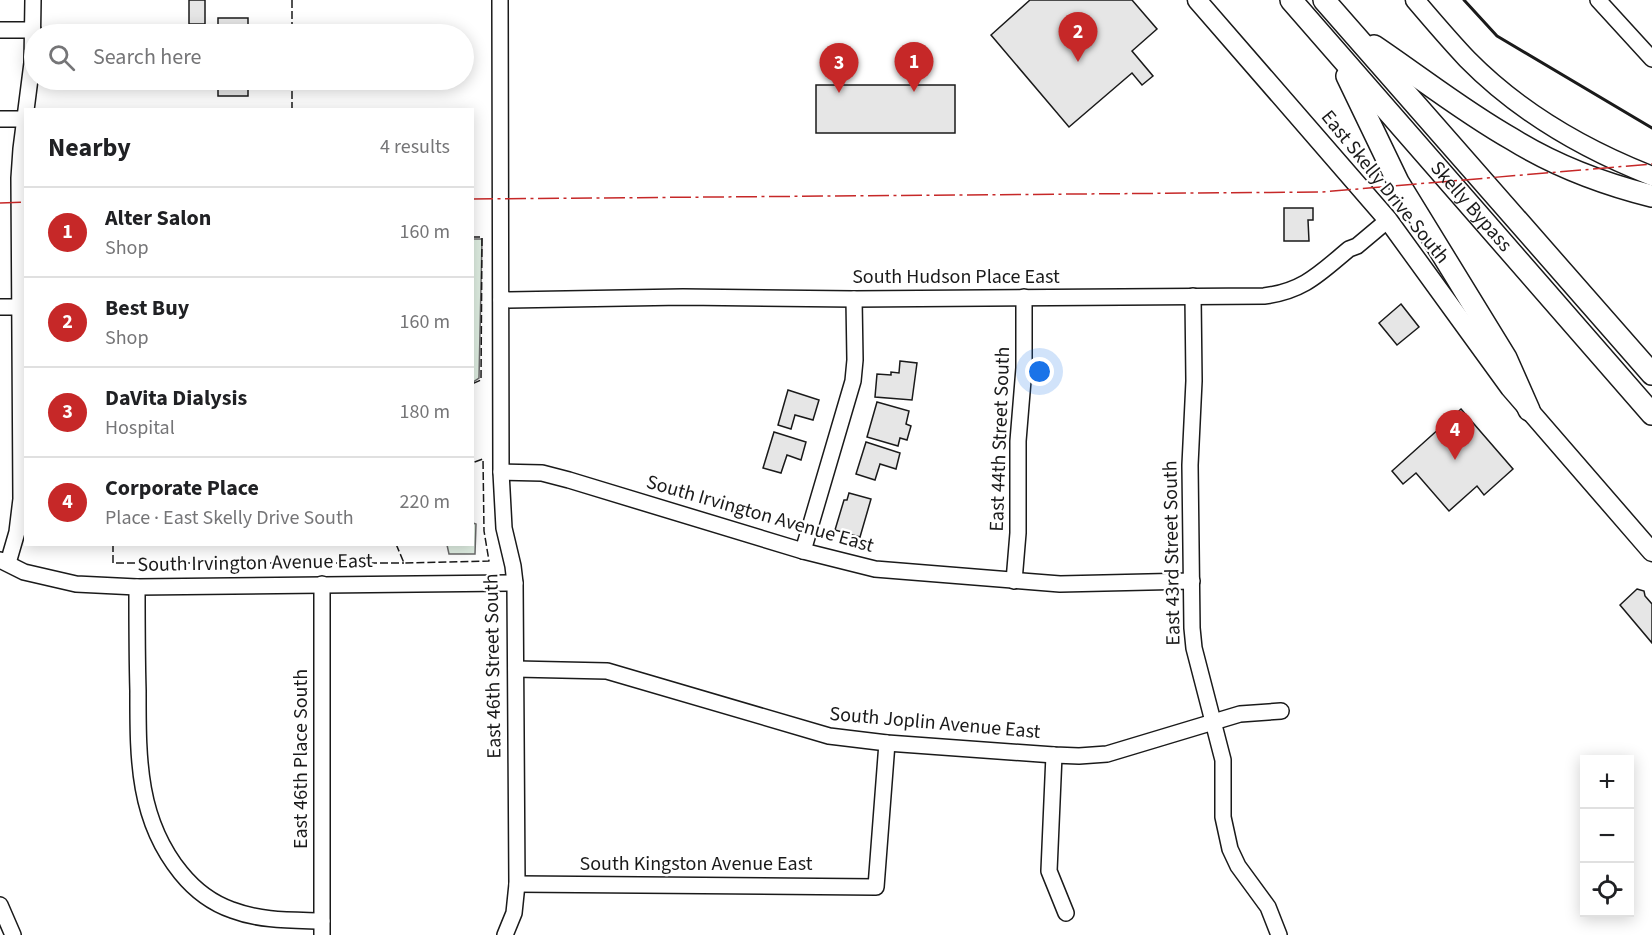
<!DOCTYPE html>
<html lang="en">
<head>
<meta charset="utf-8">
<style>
	body { margin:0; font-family:"Source Sans 3",sans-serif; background:#f2f2f2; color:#202124 }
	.controls { position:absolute; right:18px; bottom:18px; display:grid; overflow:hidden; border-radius:0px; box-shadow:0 3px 15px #0003 }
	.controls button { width:54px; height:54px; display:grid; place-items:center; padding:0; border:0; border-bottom:2px solid #e0e0e0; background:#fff; color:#202124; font:30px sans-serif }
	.you { position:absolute; left:1040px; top:372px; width:21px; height:21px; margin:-15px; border:4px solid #fff; border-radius:50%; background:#1a73e8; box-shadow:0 0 0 9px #1a73e833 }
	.badge { display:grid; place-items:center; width:39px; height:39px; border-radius:50%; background:#c62828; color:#fff; font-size:20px; font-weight:700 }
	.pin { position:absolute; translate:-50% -50px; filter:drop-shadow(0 2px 3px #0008) }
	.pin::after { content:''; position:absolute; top:32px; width:21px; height:18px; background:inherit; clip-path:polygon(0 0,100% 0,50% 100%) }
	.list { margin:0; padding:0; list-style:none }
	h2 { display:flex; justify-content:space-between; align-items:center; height:78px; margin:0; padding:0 24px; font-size:26px }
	h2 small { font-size:20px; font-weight:400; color:#757577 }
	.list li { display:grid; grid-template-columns:39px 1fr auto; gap:18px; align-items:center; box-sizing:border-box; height:90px; padding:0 24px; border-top:2px solid #e0e0e0 }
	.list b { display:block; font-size:22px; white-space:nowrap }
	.list p { margin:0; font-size:20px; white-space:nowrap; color:#757577 }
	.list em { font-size:20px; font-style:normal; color:#757577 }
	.icon { flex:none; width:33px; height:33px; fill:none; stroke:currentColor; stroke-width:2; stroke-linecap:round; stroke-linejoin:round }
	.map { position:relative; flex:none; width:1652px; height:935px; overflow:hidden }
	.search { position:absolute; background:#fff; box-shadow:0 3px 15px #0003; left:24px; top:24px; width:450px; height:66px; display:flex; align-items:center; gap:15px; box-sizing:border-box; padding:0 21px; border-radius:33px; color:#757577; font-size:22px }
	.panel { position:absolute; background:#fff; box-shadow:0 3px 15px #0003; left:24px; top:108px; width:450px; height:438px; border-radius:0px }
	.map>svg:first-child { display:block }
	.green { fill:#e0efe3; stroke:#6a6a6a; stroke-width:1.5 }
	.building { fill:#e6e6e6; stroke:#1a1a1a; stroke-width:1.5 }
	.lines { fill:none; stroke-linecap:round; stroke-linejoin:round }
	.minor-casing { stroke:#1a1a1a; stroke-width:18 }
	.major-casing { stroke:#1a1a1a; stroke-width:21 }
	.highway-casing { stroke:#1a1a1a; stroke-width:24 }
	.minor { stroke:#fff; stroke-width:15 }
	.major { stroke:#fff; stroke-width:18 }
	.highway { stroke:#fff; stroke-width:21 }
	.fence { stroke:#1a1a1a; stroke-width:1.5; stroke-dasharray:8 3; stroke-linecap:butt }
	.wall { stroke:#1a1a1a; stroke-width:3 }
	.power { stroke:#c62828; stroke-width:1.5; stroke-dasharray:21 4.5 3 4.5; stroke-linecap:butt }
	.labels { text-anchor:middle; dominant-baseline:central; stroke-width:4.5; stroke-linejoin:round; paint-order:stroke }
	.street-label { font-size:20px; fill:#1a1a1a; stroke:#fff }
</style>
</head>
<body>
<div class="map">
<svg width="1652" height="935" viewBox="0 0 1652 935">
	<rect width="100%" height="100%" fill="#fff"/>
	<g class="green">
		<polygon points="472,239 482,239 479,378 473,382"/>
		<polygon points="473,523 476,524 475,554 449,554 447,545 472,544"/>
	</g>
	<g class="building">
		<rect x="189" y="0" width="16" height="24"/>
		<polygon points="1030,0 1132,0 1157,29 1132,51 1153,76 1142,85 1132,73 1069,127 991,35"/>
		<rect x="218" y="18" width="30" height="16"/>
		<rect x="218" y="80" width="30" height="16"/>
		<rect x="816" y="85" width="139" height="48"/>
		<polygon points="1284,208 1313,208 1313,220 1308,220 1309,241 1284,241"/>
		<polygon points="1401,304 1419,327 1397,345 1379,323"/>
		<polygon points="900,361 917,363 912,400 875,397 877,374 891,375 891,372 899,373"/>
		<polygon points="788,390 819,400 813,420 795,415 791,429 778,425"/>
		<polygon points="877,402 909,411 906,424 911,426 907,440 900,438 898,446 867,437"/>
		<polygon points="1461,409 1513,469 1484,495 1477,486 1449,511 1416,473 1403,484 1392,471"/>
		<polygon points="774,432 806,442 801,460 787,455 781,473 763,468"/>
		<polygon points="866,442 900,453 896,469 880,464 875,480 856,474"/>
		<polygon points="849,493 871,499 860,537 835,530 844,500 847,500"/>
		<polygon points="1637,589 1644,591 1645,596 1652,604 1652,643 1620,605"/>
	</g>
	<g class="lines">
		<defs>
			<g id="minor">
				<polyline points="500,0 501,472 504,528 513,566 515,583 517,884 514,913 505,935"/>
				<polyline points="1598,0 1652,59"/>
				<polyline points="0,30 33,30"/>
				<polyline points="0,119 24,119"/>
				<polyline points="1193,296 1194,381 1190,465 1192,628 1194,648 1223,760 1223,817 1230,849 1238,866 1268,907 1279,935"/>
				<path d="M501 300 683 297 854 299 1264 296C1304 291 1320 273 1349 249L1357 246 1388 220"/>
				<polyline points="0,307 20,307"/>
				<polyline points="501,472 542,473 569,480 803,551 875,569 1060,584 1192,581"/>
				<polyline points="803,551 853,381 855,360 854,299"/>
				<polyline points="0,560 24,572 76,584 137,587 515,583"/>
				<polyline points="8,563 17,532 21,499 19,178 21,149 32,63 33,0"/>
				<polyline points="1014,581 1018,533 1018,441 1024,368 1024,297"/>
				<path d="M137 587C137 621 137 656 138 691 138 757 137 819 181 873 194 889 212 903 232 910 261 921 291 920 322 921"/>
				<polyline points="516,669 607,671 829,736 887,743 1054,755 1079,756 1107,754 1240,714 1281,711"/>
				<polyline points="1054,755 1049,871 1066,913"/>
				<polyline points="517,884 876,887 887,743"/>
				<polyline points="0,905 13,935"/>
				<polyline points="322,935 322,584"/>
			</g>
			<g id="major">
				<polyline points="1197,0 1388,220 1510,388 1652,552"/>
				<path d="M1415 0C1432 20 1449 40 1467 59 1519 112 1583 149 1652 176"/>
			</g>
			<g id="highway">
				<path id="s1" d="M1291 0 1652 414"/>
				<polyline points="1324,0 1652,374"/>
				<path d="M1374 46C1420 77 1464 112 1512 139 1554 165 1604 184 1652 196"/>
				<polyline points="1347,76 1398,182 1506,358 1529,410"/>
			</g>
		</defs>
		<use href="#minor" class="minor-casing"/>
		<use href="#major" class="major-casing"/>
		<use href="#highway" class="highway-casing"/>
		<use href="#minor" class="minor"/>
		<use href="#major" class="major"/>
		<use href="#highway" class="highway"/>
		<g class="fence">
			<polyline points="292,0 292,34"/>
			<polyline points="292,80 292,110"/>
			<polyline points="472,194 472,231"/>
			<polyline points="472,237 482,237 481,380 472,384"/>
			<polyline points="113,544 113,563 404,563"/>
			<polyline points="396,544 404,563 489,561 484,531 483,459 472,463"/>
		</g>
		<polyline class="wall" points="1464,0 1497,36 1652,128"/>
		<g class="power">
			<polyline points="472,199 1322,192 1652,164"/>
			<polyline points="0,203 26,202"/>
		</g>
	</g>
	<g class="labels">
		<g class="street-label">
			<text transform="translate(1385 187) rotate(51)">East Skelly Drive South</text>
			<text stroke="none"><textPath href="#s1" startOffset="274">Skelly Bypass</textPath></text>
			<text x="956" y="277">South Hudson Place East</text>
			<text transform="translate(1000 439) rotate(-88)">East 44th Street South</text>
			<text transform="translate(760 514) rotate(16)">South Irvington Avenue East</text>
			<text transform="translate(1172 553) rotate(-91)">East 43rd Street South</text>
			<text transform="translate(255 563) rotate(-1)">South Irvington Avenue East</text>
			<text transform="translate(493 666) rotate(-91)">East 46th Street South</text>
			<text transform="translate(935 723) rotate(5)">South Joplin Avenue East</text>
			<text transform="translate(301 759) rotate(-90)">East 46th Place South</text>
			<text x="696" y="864">South Kingston Avenue East</text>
		</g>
	</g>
</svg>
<div class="controls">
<button>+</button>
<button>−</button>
<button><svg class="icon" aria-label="locate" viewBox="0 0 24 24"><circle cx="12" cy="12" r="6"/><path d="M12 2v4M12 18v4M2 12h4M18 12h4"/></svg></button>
</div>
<div class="you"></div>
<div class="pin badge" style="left:914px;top:92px">1</div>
<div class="pin badge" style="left:1078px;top:62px">2</div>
<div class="pin badge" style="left:839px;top:93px">3</div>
<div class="pin badge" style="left:1455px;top:460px">4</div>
<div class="search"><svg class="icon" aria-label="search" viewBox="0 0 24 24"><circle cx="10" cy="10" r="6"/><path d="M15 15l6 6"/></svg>Search here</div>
<section class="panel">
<h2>Nearby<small>4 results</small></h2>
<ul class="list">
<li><span class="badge">1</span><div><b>Alter Salon</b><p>Shop</p></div><em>160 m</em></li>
<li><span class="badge">2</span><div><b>Best Buy</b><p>Shop</p></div><em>160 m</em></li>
<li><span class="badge">3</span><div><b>DaVita Dialysis</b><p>Hospital</p></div><em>180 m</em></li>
<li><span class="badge">4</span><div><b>Corporate Place</b><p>Place · East Skelly Drive South</p></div><em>220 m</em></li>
</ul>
</section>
</div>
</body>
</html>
